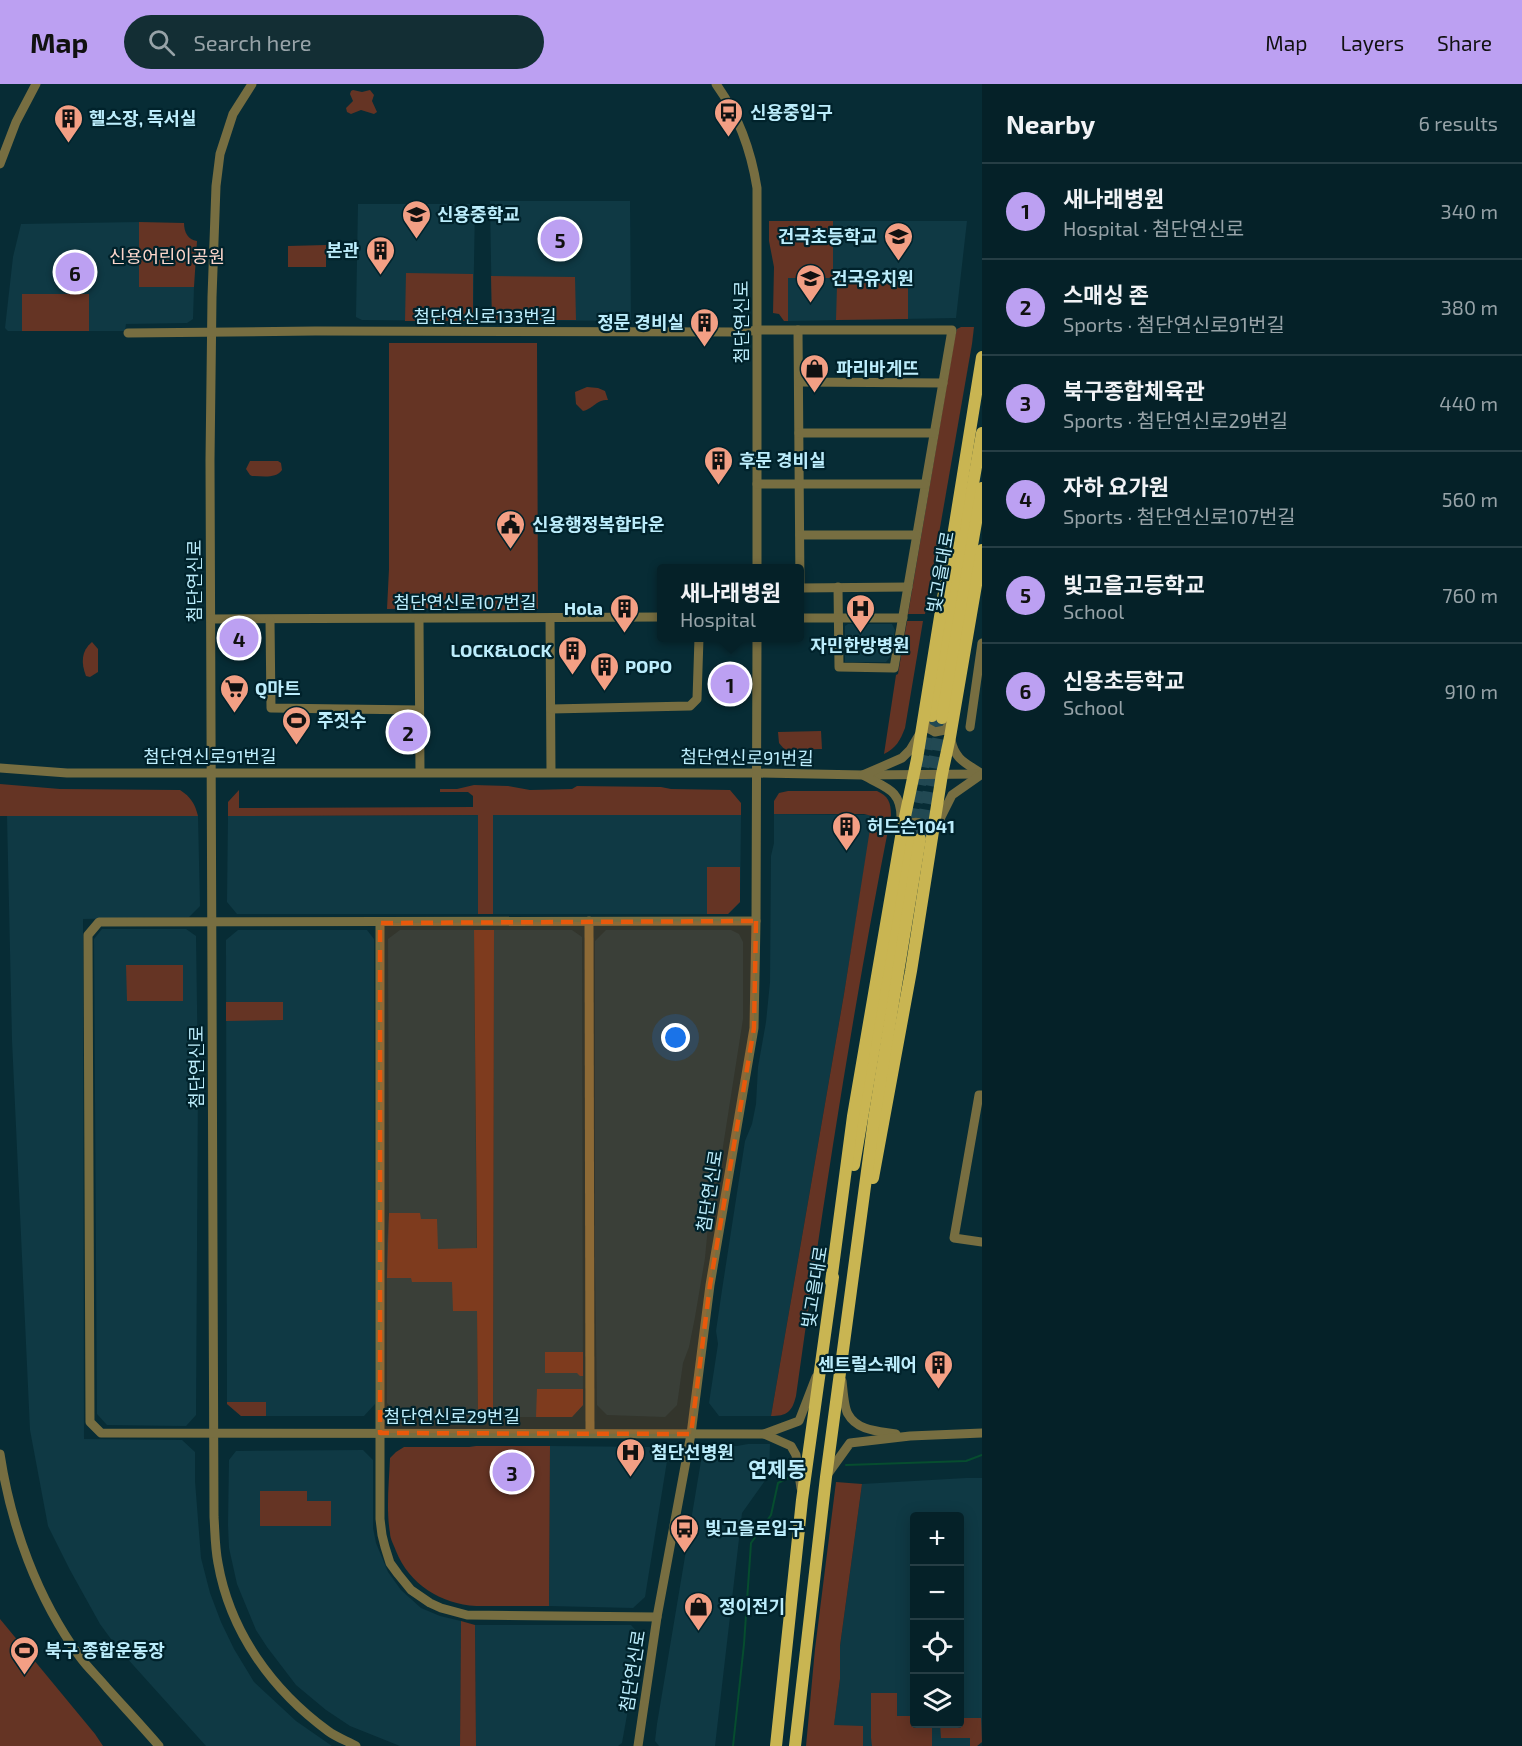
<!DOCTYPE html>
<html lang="en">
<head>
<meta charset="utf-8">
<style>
	body { margin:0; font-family:"Exo 2","Noto Sans KR",sans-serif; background:#132e34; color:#f1f3f6 }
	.controls { position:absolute; right:18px; bottom:18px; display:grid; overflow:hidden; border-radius:6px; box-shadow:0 3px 15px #0003 }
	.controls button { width:54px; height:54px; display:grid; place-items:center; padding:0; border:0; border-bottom:2px solid #263e45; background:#052128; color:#f1f3f6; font:30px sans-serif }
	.you { position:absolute; left:676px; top:954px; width:21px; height:21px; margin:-15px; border:4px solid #fff; border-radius:50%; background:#1a73e8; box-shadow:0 0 0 9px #1a73e833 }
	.badge { display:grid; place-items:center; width:39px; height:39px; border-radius:50%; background:#bca0f2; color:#111; font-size:20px; font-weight:700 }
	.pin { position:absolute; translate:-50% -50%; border:3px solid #fff; box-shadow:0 2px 6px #0006 }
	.popup { position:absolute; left:657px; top:480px; width:147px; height:78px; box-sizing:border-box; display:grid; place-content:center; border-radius:6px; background:#052128; filter:drop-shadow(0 2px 4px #0005); font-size:20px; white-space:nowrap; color:#97a3a8 }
	.popup b { font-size:22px; color:#f1f3f6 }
	.popup::after { content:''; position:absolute; left:50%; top:100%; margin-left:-12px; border:12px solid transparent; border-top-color:#052128 }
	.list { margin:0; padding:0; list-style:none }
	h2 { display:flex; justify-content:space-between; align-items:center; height:78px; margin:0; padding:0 24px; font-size:26px }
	h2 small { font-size:20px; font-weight:400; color:#97a3a8 }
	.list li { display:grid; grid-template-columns:39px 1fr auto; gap:18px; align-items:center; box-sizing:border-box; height:96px; padding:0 24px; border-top:2px solid #263e45 }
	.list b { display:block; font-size:22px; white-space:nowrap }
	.list p { margin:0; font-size:20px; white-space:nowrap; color:#97a3a8 }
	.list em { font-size:20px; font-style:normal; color:#97a3a8 }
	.icon { flex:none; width:33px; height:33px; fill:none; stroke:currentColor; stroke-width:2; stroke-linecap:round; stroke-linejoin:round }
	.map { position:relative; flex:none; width:982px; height:1662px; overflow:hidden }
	header { display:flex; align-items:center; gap:36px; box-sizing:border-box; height:84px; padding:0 30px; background:#bca0f2; color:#111 }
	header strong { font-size:28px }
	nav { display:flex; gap:33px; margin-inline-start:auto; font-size:21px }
	.search { width:420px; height:54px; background:#132e34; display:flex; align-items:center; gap:15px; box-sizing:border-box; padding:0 21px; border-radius:33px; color:#97a3a8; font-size:22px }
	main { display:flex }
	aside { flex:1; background:#052128 }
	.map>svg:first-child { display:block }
	.built { fill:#0f3944; fill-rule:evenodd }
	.green { fill:#653424 }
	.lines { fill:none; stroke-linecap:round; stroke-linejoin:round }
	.stream { stroke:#064d2f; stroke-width:2 }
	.major-tunnel { stroke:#224953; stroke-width:12; stroke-dasharray:12 6; stroke-linecap:butt }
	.minor { stroke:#776e41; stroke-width:9 }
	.major { stroke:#c9b552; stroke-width:12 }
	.marked { fill:#e8590c; fill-opacity:0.2; stroke:#e8590c; stroke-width:4.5; stroke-dasharray:12 8; stroke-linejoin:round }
	.labels { text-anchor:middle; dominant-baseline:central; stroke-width:4.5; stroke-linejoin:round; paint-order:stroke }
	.poi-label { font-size:18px; font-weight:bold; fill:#bcedfc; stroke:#00222b; text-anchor:start }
	.park-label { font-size:18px; fill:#fdd7cc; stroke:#00222b }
	.street-label { font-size:18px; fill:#bcedfc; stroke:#00222b }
	.quarter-label { font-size:21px; font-weight:bold; fill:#bcedfc; stroke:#00222b }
</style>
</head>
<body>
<header>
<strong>Map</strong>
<div class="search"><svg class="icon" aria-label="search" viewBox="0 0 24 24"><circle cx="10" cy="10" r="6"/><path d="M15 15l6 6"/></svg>Search here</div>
<nav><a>Map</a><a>Layers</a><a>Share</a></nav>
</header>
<main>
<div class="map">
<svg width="982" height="1662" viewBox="0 0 982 1662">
	<rect width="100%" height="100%" fill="#072c35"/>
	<g class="built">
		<polygon points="490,117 630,117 631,237 492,236"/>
		<polygon points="358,120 475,120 473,237 362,236 356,233"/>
		<polygon points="833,137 967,137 956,234 788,237 788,194 833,193"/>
		<polygon points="139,138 139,203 194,203 193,235 187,239 126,240 125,247 8,247 5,244 13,173 21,140"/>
		<polygon points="848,540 892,540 895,546 890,573 886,578 845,578 845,542"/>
		<polygon points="722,585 739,585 739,615 722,616"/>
		<polygon points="774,730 873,731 844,910 771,1332 719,1332 709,1319 718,1260 716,1247 722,1206 745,1057 752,1040 756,1020 758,983 766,938 770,898 771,772 774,759"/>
		<polygon points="478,731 478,830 237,830 227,818 228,732"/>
		<polygon points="493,731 741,731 740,818 728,830 493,830"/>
		<polygon points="7,732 198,732 200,822 189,833 83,835 84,1355 182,1356 195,1368 195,1397 201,1474 210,1509 221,1538 234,1565 254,1598 296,1637 332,1662 206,1662 116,1562 100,1540 70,1486 48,1442 30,1346 12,956"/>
		<polygon points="102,845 186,845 196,852 198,993 196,1331 186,1342 107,1341 97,1330 94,855"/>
		<polygon points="238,846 367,846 374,855 375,1320 364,1332 241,1332 227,1320 226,856"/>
		<polygon points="400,846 474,846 478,1333 400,1333 387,1319 387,1159 389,1132 388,855"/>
		<polygon points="494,846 572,846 582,853 582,856 583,1321 572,1333 493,1333"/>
		<polygon points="606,846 731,846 739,850 743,858 743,935 719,1088 708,1142 705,1174 695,1233 689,1263 683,1279 677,1321 665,1333 607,1331 597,1321 595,1179 595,857"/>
		<polygon points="748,1360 770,1360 769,1391 742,1429 715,1662 659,1662 655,1657 657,1640 702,1371 711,1362 737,1362"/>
		<polygon points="550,1362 653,1363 663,1371 667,1377 645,1513 633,1524 549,1522"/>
		<polygon points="363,1366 373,1376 373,1444 376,1459 388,1488 401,1506 421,1524 440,1532 461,1537 460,1662 400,1662 350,1642 326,1626 296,1601 267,1563 256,1546 237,1500 229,1464 228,1441 229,1376 236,1367"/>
		<path d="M966 1394H982V1658L977 1662H831L840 1595V1562L862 1400ZM914 1432H960V1640H914Z"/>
		<polygon points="475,1541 631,1541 641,1552 622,1659 618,1662 476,1662"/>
	</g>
	<g class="green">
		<polygon points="353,6 362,8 370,6 374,11 372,17 377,28 374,30 361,26 351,30 347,28 346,24 353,17 350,10 351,7"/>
		<polygon points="769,137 833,137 833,194 788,194 788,237 784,237 779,230 773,229 774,183 769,157"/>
		<path d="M139 138 184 139C184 148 188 156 197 157L194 203H139Z"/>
		<polygon points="326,161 326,183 288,183 288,162"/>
		<polygon points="406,189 473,190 473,237 405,237"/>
		<polygon points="491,192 575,193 576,236 492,236"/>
		<polygon points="833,197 908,197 908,235 836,236 837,202 833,202"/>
		<rect x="22" y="210" width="67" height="37"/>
		<polygon points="961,243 974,243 972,260 925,530 908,530 955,252 957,245"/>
		<polygon points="389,259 537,259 538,525 483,527 468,524 387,525 389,485"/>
		<path d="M587 303 598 304 605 307 608 316C595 316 595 324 583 327L576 320 575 308Z"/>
		<path d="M250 377H278L281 379 282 386C276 395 262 392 252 392L250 391 246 385Z"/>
		<path d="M907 537H923L905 644C900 657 896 664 884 670L896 591 898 590Z"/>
		<path d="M92 558 98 565V588L90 593 86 592C81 579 81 567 92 558Z"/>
		<polygon points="821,647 822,665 785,666 779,659 778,648"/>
		<path d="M0 700 60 705 180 706C191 713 195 720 198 732H0Z"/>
		<polygon points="474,701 508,702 530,706 572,705 577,702 661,703 671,705 730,706 741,719 741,731 493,731 493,830 478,830 478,731 228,732 228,718 239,706 239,724 473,723 473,712 468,708 440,708 440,705 457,705"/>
		<path d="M788 707H877C888 712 891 718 891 731 853 923 823 1118 796 1312 792 1328 787 1332 771 1332L844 910 872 732 864 730H774V717L779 709Z"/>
		<polygon points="707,783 740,783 740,818 728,830 707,830"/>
		<polygon points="474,846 494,846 493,1333 478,1333 477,1227 453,1227 452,1198 412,1198 411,1194 387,1194 389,1129 420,1129 421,1135 437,1135 438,1165 477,1164"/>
		<polygon points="126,881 183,881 183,917 127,917"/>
		<polygon points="226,918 283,918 283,936 226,937"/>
		<polygon points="545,1268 583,1268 583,1292 580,1292 577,1289 545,1289"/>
		<polygon points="537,1305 583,1305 583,1321 572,1333 536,1333"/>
		<polygon points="227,1318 266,1318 266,1332 241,1332 227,1320"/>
		<path d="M476 1362H550L549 1522H476C441 1520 409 1500 396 1467 394 1461 390 1455 390 1449 386 1426 389 1398 390 1374L396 1368 404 1363H469Z"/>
		<polygon points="836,1398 862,1400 840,1562 840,1595 834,1641 863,1642 863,1662 806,1662 815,1565"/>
		<polygon points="260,1407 307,1407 307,1417 331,1417 331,1442 260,1442"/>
		<polygon points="0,1535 95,1650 103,1662 0,1662"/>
		<polygon points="461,1537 475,1541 476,1662 460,1662"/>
		<polygon points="871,1609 897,1609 897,1632 914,1632 914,1640 932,1640 932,1662 872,1662 871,1654"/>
		<polygon points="960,1634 981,1634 982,1658 977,1662 970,1662 970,1654 941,1654 940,1640 960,1640"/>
	</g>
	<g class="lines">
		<g class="stream">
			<polyline points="846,1381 966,1377 982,1371"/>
			<polyline points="733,1662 744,1560 751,1459 771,1431 778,1399 790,1393"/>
		</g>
		<g class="major-tunnel">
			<polyline points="910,754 932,636"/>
			<polyline points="920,755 942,634"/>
		</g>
		<g class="minor">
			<path d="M252 0 233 30 220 70 216 102 212 213 210 376 214 1433C215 1448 215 1464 218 1479 230 1548 272 1606 328 1647 336 1653 347 1657 356 1662"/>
			<path d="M716 0C739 32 751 66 757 104V484"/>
			<polyline points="0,80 16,38 36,0"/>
			<polyline points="798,246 800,504 908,503"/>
			<polyline points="128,249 315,247 743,248 758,246 952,246 894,584 839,583 838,503"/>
			<polyline points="799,298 943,299"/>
			<polyline points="799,349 934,349"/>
			<polyline points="757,400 925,400"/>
			<polyline points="800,451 916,451"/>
			<polyline points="550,534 551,688"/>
			<polyline points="799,534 903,534"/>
			<polyline points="211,535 661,533"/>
			<polyline points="419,535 420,688"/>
			<polyline points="270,536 271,624 419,626"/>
			<polyline points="551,625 690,622 697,615 699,554"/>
			<polyline points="924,633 926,643 935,648 945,646 952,636"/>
			<polyline points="970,643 982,559"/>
			<path d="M951 656C955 676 966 679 982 690"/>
			<polyline points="0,684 67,689 757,689 863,691 982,690"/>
			<path d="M901 733C901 705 885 704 863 691L902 674 910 666 919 651"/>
			<polyline points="937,741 952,711 982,690"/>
			<path d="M902 746C914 733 925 737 932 752"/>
			<polyline points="589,837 590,1349"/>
			<polyline points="756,837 99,838 88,851 90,1338 101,1349 764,1350 799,1337 816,1293"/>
			<polyline points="380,839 380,1435 382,1451 385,1463 390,1479 398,1490 411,1506 430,1519 441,1524 467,1531 657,1533"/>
			<polyline points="982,1011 979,1011 954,1154 982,1158"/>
			<path d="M842 1297C843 1305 844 1324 848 1330 857 1347 879 1347 896 1350"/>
			<polyline points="764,1350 791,1362 796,1371 801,1404"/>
			<path d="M0 1370C11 1442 37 1514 80 1573 88 1584 98 1593 107 1604 124 1623 142 1642 159 1662"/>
			<polyline points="827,1391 850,1359 910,1352 982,1349"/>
			<polyline points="638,1662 657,1533 691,1350 710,1201 754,944 756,837 757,554"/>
		</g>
		<g class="major">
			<polyline points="932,632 982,349"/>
			<polyline points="942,634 982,404"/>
			<polyline points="854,1081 910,754"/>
			<polyline points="873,1094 911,887 942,690 950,653 982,466"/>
			<polyline points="831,1198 853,1032 902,747 917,675 982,273"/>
			<polyline points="776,1662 802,1416 833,1193"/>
			<polyline points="795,1662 826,1393 874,1035 920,755"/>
		</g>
	</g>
	<path class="marked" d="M756 837 754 944 710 1201 691 1350 380 1349V839Z"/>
	<defs>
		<symbol id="bus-pin" viewBox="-11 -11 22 30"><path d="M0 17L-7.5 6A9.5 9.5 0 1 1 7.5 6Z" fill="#f39f84" stroke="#00222b"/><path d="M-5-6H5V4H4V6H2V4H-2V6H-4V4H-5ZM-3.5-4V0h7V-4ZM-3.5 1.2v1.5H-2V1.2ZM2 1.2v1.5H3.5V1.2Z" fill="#111"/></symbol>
		<symbol id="building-pin" viewBox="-11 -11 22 30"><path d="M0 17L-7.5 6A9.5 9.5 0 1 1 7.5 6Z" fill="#f39f84" stroke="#00222b"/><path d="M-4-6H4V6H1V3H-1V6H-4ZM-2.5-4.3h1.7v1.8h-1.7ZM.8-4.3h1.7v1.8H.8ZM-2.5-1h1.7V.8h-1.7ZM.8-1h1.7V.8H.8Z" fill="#111"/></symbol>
		<symbol id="school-pin" viewBox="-11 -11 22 30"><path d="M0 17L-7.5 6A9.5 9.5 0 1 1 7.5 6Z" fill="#f39f84" stroke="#00222b"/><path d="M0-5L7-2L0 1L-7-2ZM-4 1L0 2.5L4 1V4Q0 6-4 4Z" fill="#111"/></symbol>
		<symbol id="shop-pin" viewBox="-11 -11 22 30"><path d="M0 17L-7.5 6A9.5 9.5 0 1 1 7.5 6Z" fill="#f39f84" stroke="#00222b"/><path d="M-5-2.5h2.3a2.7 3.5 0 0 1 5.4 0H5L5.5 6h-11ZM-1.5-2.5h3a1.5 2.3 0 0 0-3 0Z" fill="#111"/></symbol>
		<symbol id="civic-pin" viewBox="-11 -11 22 30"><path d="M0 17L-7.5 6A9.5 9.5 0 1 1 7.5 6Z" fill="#f39f84" stroke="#00222b"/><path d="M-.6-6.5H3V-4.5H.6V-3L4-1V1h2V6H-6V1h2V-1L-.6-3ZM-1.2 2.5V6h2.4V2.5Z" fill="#111"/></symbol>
		<symbol id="hospital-pin" viewBox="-11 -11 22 30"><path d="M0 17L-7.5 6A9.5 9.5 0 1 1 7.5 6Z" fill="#f39f84" stroke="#00222b"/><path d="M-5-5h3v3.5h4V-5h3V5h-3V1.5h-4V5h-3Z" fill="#111"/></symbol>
		<symbol id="supermarket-pin" viewBox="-11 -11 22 30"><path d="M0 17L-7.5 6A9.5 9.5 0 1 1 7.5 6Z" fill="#f39f84" stroke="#00222b"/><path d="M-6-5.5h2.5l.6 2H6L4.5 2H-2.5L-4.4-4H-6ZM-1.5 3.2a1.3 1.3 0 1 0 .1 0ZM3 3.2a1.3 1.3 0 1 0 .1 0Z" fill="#111"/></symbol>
		<symbol id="stadium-pin" viewBox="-11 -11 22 30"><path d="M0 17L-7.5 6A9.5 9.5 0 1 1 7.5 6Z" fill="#f39f84" stroke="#00222b"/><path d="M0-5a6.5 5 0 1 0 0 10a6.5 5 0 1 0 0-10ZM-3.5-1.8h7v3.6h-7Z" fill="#111"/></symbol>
	</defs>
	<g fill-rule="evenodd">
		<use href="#bus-pin" x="712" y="12" width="33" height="45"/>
		<use href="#building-pin" x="52" y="18" width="33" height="45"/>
		<use href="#school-pin" x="400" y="114" width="33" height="45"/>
		<use href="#school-pin" x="882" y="136" width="33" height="45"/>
		<use href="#building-pin" x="364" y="150" width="33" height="45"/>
		<use href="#school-pin" x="794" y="178" width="33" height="45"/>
		<use href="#building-pin" x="688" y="222" width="33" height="45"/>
		<use href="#shop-pin" x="798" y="268" width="33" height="45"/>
		<use href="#building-pin" x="702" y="360" width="33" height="45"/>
		<use href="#civic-pin" x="494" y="424" width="33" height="45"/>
		<use href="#building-pin" x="608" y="508" width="33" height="45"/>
		<use href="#hospital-pin" x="844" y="508" width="33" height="45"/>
		<use href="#building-pin" x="556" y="550" width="33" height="45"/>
		<use href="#building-pin" x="588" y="566" width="33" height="45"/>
		<use href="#supermarket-pin" x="218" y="588" width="33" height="45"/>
		<use href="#stadium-pin" x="280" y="620" width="33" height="45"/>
		<use href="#building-pin" x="830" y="726" width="33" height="45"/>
		<use href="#building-pin" x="922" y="1264" width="33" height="45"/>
		<use href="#hospital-pin" x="614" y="1352" width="33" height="45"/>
		<use href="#bus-pin" x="668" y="1428" width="33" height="45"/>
		<use href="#shop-pin" x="682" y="1506" width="33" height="45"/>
		<use href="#stadium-pin" x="8" y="1550" width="33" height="45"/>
	</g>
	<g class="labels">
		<g class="poi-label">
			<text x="750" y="28">신용중입구</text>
			<text x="89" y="34">헬스장, 독서실</text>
			<text x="437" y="130">신용중학교</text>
			<text x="877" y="152" text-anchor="end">건국초등학교</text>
			<text x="359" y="166" text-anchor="end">본관</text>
			<text x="831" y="194">건국유치원</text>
			<text x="684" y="238" text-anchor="end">정문 경비실</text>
			<text x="836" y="284">파리바게뜨</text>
			<text x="739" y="376">후문 경비실</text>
			<text x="532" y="440">신용행정복합타운</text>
			<text x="603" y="524" text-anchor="end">Hola</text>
			<text x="860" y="561" text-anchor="middle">자민한방병원</text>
			<text x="552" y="566" text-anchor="end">LOCK&amp;LOCK</text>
			<text x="625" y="582">POPO</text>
			<text x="255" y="604">Q마트</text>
			<text x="317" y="636">주짓수</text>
			<text x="867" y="742">허드슨1041</text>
			<text x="917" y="1280" text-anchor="end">센트럴스퀘어</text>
			<text x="651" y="1368">첨단선병원</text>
			<text x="705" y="1444">빛고을로입구</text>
			<text x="719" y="1522">정이전기</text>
			<text x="45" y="1566">북구 종합운동장</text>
		</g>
		<g class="park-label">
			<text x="167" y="172">신용어린이공원</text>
		</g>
		<g class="street-label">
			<text x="485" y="232">첨단연신로133번길</text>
			<text transform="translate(741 238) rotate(-90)">첨단연신로</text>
			<text transform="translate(940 488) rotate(-80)">빛고을대로</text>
			<text transform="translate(194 497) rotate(-90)">첨단연신로</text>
			<text x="465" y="518">첨단연신로107번길</text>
			<text x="210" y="672">첨단연신로91번길</text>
			<text transform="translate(747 673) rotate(1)">첨단연신로91번길</text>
			<text transform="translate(196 983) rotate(-90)">첨단연신로</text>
			<text transform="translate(709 1107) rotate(-81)">첨단연신로</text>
			<text transform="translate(814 1203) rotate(-81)">빛고을대로</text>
			<text x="452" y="1332">첨단연신로29번길</text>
			<text transform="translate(632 1587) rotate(-81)">첨단연신로</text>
		</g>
		<g class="quarter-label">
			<text x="777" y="1384">연제동</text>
		</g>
	</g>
</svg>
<div class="controls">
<button>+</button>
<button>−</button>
<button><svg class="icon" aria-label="locate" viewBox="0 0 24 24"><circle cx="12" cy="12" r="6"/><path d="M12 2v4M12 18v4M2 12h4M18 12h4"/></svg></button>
<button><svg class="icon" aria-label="layers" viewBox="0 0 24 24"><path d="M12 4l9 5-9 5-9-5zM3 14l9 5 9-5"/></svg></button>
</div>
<div class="you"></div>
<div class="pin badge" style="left:730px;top:600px">1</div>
<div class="popup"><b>새나래병원</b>Hospital</div>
<div class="pin badge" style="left:408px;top:648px">2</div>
<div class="pin badge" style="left:512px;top:1388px">3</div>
<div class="pin badge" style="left:239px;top:554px">4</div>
<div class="pin badge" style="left:560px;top:155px">5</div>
<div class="pin badge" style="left:75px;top:188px">6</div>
</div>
<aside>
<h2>Nearby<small>6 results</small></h2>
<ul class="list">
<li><span class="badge">1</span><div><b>새나래병원</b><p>Hospital · 첨단연신로</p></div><em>340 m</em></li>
<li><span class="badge">2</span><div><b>스매싱 존</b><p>Sports · 첨단연신로91번길</p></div><em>380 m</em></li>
<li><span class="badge">3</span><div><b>북구종합체육관</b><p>Sports · 첨단연신로29번길</p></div><em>440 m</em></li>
<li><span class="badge">4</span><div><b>자하 요가원</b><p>Sports · 첨단연신로107번길</p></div><em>560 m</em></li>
<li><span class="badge">5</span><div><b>빛고을고등학교</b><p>School</p></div><em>760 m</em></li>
<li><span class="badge">6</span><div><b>신용초등학교</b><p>School</p></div><em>910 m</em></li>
</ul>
</aside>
</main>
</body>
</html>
